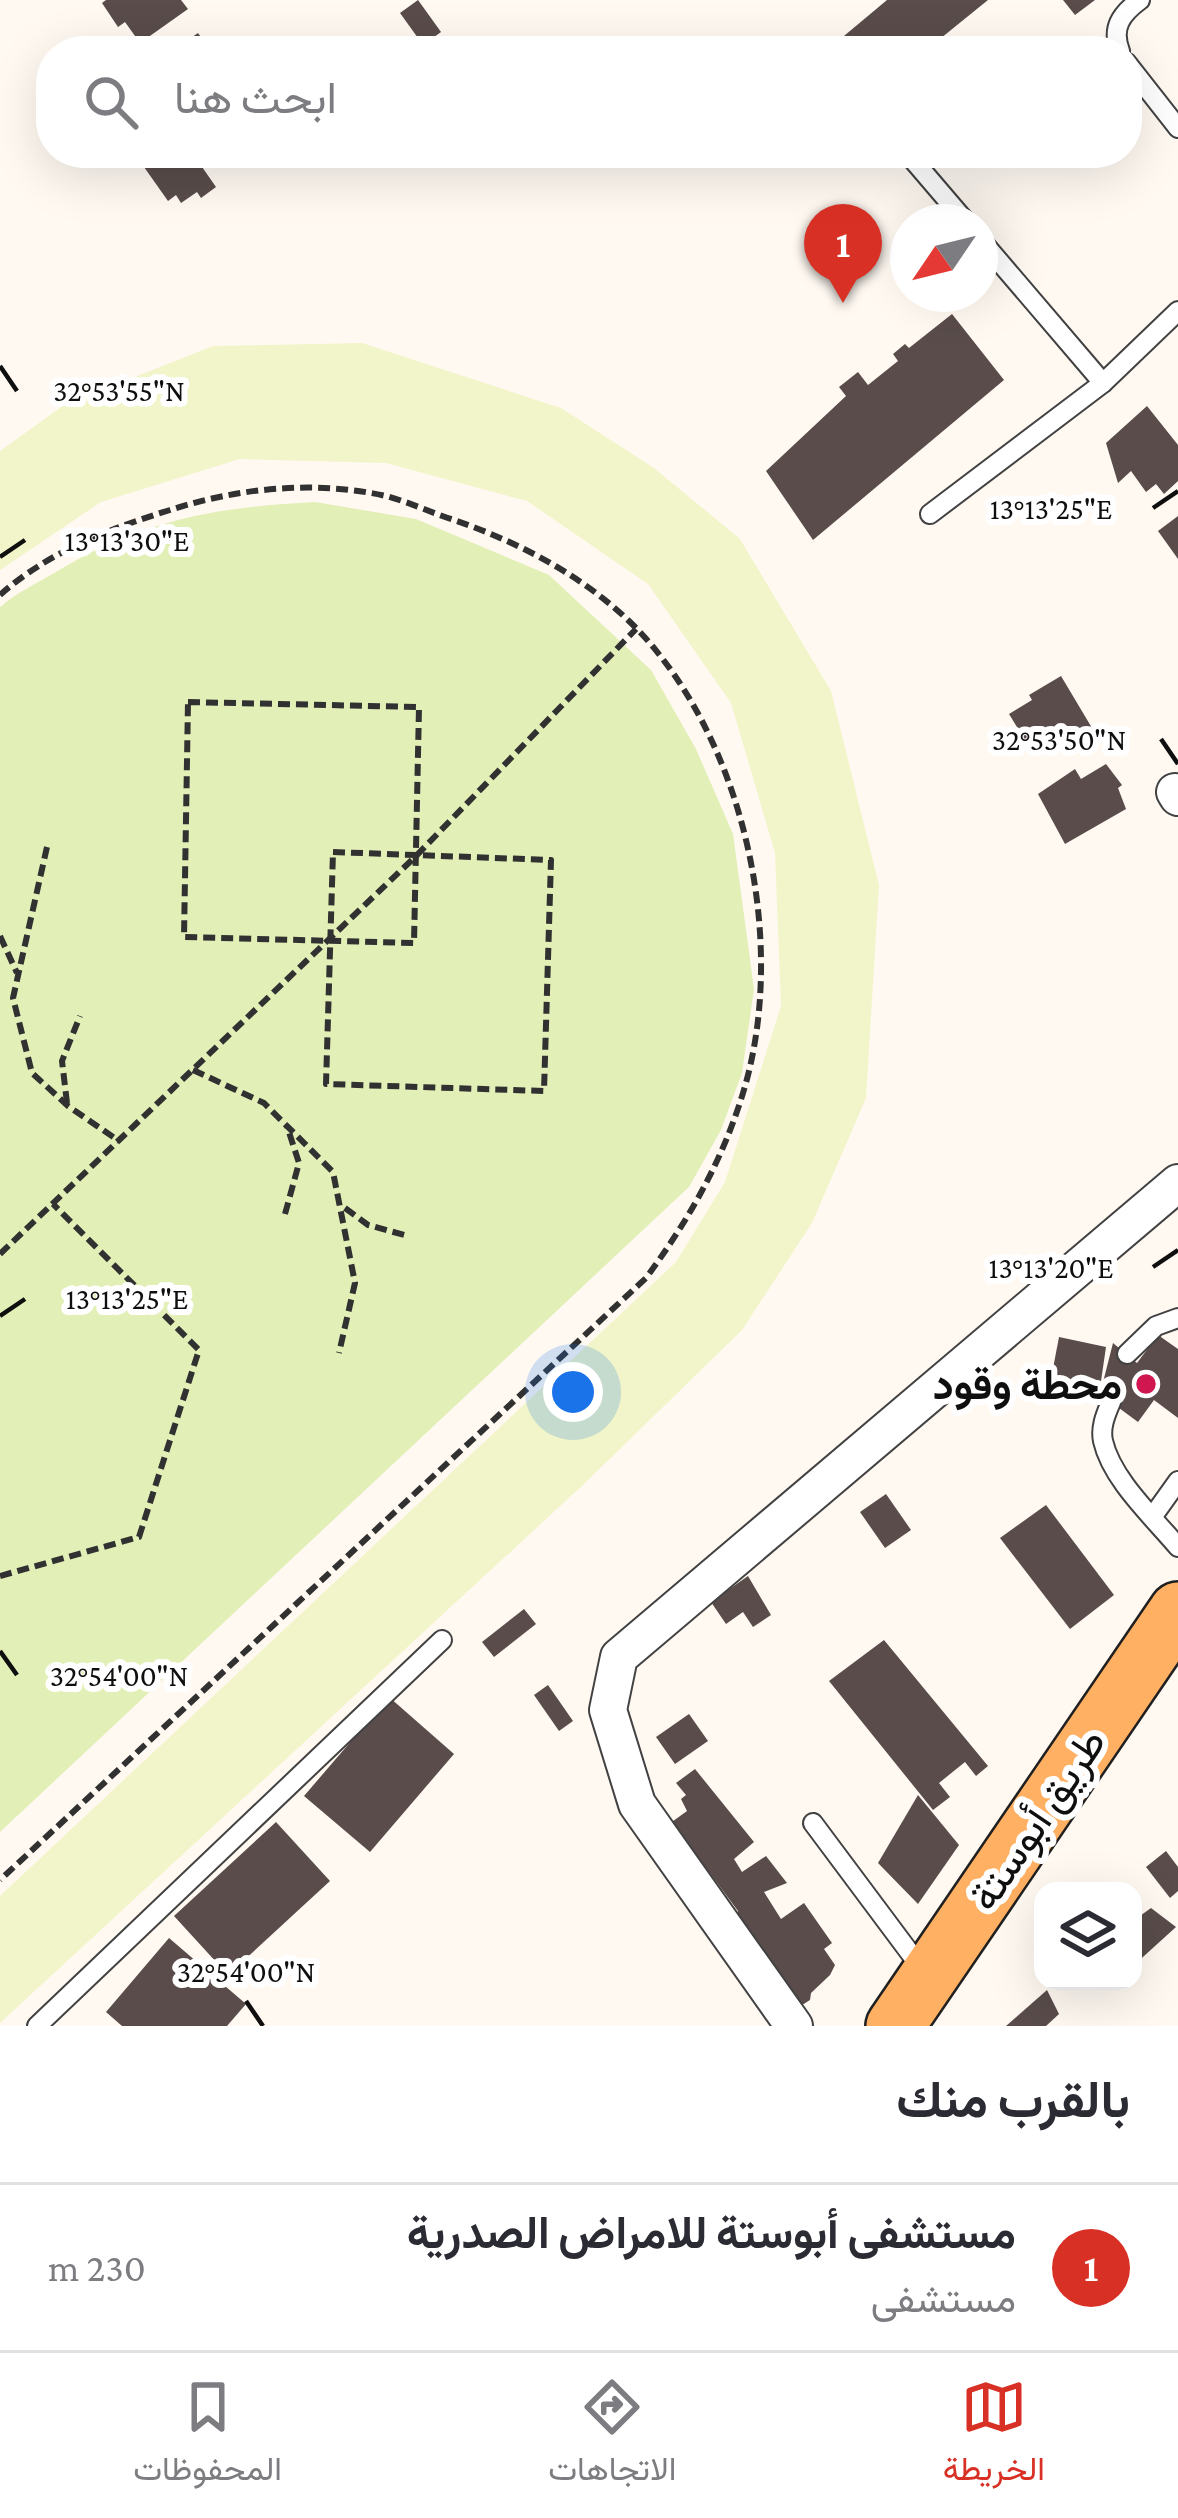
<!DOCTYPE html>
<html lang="ar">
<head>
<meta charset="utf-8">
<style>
	body { margin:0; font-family:"Crimson Pro",Vazirmatn,serif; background:#f2f2f3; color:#2b2b33; direction:rtl }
	.controls { position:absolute; right:36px; bottom:36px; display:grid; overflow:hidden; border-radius:24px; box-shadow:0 12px 48px #0002 }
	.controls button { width:108px; height:108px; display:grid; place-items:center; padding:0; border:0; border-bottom:3px solid #e1e1e2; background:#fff; color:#2b2b33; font:60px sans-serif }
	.compass { position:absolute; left:890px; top:204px; width:108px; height:108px; border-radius:50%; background:#fff; box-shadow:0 12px 48px #0002; rotate:235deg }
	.you { position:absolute; left:573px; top:1392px; width:42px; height:42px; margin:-30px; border:9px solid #fff; border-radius:50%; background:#1a73e8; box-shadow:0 0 0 18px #1a73e833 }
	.badge { display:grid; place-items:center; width:78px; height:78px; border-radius:50%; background:#d93025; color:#fff; font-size:39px; font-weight:700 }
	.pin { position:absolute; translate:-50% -99px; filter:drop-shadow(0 3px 6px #0008) }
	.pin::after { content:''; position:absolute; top:63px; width:42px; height:36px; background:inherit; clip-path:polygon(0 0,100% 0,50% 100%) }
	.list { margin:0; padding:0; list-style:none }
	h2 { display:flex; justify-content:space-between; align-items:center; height:156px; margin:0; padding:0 48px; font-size:51px }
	h2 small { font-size:39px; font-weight:400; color:#7c7c81 }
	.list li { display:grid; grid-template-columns:78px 1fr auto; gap:36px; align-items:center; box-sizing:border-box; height:168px; padding:0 48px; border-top:3px solid #e1e1e2 }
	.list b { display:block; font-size:45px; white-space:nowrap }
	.list p { margin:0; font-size:39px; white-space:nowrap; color:#7c7c81 }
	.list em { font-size:39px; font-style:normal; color:#7c7c81 }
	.icon { flex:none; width:66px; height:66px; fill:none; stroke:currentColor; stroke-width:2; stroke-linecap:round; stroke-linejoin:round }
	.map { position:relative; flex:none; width:1178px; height:2026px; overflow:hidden; direction:ltr }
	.search { position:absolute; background:#fff; box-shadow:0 12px 48px #0002; left:36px; right:36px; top:36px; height:132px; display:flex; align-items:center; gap:30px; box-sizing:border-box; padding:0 42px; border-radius:48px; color:#7c7c81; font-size:45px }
	.sheet { height:324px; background:#fff }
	nav { display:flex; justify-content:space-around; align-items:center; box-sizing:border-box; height:168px; border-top:3px solid #e1e1e2; background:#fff; font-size:33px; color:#7c7c81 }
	nav a { display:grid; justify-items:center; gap:6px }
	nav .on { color:#d93025 }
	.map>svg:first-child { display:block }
	.park { fill:#e2efb6 }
	.pitch { fill:#f1f5c9 }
	.building { fill:#594c4a }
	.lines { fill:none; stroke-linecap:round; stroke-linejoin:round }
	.service-casing { stroke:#424242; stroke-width:22 }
	.minor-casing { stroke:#424242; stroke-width:40 }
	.primary-casing { stroke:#202020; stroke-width:62 }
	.path { stroke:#313131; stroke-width:6; stroke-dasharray:12 6; stroke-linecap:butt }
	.service { stroke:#fff; stroke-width:18 }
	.minor { stroke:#fff; stroke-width:36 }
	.primary { stroke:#ffb062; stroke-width:57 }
	.ticks { fill:none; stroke:#0f0f0f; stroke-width:4.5 }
	.poi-dot { fill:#d0174f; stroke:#fff; stroke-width:4.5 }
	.labels { text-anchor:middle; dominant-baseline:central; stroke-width:12; stroke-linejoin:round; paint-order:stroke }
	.poi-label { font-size:42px; font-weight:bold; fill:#0f0f0f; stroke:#fff; text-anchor:end }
	.street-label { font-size:42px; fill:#0f0f0f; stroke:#fff }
	.ticks-label { font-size:30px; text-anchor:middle; fill:#0f0f0f; stroke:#fff; stroke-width:12; stroke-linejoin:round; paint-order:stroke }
</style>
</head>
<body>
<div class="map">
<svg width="1178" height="2026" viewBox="0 0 1178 2026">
	<rect width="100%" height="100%" fill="#fff9f2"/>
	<path class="park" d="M315 502 416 519 549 575 651 670 696 749 733 834 754 989 742 1073 721 1130 689 1187 0 1832V607C16 593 37 583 56 572 142 520 216 507 315 502Z"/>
	<polygon class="pitch" points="362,343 561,408 654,468 740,539 831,691 879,885 866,1098 812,1223 742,1330 584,1484 0,2023 0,1896 676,1262 725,1182 781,1006 775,853 731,703 648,584 527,501 386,463 240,459 101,502 0,570 0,451 64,405 213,346"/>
	<g class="building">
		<polygon points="106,0 181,0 188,9 140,43 125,22 118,27 102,3"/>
		<polygon points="418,0 441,32 423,45 400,13"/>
		<polygon points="887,0 988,0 925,51 826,51"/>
		<polygon points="1063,0 1095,0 1075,15"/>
		<polygon points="198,33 208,47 217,40 224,51 172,51"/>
		<polygon points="160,153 204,153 208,159 200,164 216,187 201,198 197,192 181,203 176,195 168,201 144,167"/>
		<polygon points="952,314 1004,380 813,540 766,471 846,396 839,387 858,372 868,385 898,361 893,354 905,344 909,348"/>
		<polygon points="1147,406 1178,445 1178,481 1164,494 1156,484 1146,492 1131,471 1118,483 1106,443"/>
		<polygon points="1178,516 1178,559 1158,531"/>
		<polygon points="1061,676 1095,733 1063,752 1054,738 1032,752 1009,714 1032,700 1029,695"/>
		<polygon points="1106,764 1122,785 1118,788 1126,809 1065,844 1038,794 1075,769 1081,779"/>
		<polygon points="1158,1335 1178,1349 1178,1418 1154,1400 1138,1422 1100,1394 1113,1343 1137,1363"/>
		<polygon points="1059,1337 1106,1347 1100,1388 1051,1379"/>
		<polygon points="886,1494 911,1530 885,1548 860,1512"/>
		<polygon points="1046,1505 1114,1595 1070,1629 1000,1538"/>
		<polygon points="748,1576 771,1615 753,1627 743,1612 726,1624 711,1602"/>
		<polygon points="524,1609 536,1624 494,1657 482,1642"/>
		<polygon points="884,1640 988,1766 976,1776 965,1762 939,1783 950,1797 933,1810 829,1681"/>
		<polygon points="548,1685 573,1721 559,1731 534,1695"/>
		<polygon points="389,1697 454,1754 370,1852 304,1796"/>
		<polygon points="689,1714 708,1741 675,1764 656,1737"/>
		<polygon points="695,1769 754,1842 734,1859 742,1872 766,1856 787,1883 764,1892 781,1919 804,1903 832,1943 824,1949 835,1965 830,1975 811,1993 810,2000 791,2012 735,1929 738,1911 709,1872 698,1880 669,1824 687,1811 681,1799 686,1795 676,1783"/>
		<polygon points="918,1795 959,1845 918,1904 878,1863"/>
		<polygon points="276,1822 330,1881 228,1975 174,1916"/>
		<polygon points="1166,1851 1178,1867 1178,1891 1170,1898 1146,1867"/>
		<polygon points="1151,1908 1176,1927 1133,1966 1133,1921"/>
		<polygon points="169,1938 246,2004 227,2026 122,2026 106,2012"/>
		<polygon points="1047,1990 1059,2014 1046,2026 1006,2026"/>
	</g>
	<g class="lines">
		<defs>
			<g id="service">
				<path d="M1120 51C1111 28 1121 14 1140 0"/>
				<polyline points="1127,63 1178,128"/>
				<polyline points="907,153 966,222"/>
				<polyline points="980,239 1103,383"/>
				<polyline points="930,514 1103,383 1178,311"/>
				<polyline points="1127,1354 1156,1326 1178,1318"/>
				<path d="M1111 1402C1106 1414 1100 1427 1103 1441 1112 1480 1153 1517 1178 1547"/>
				<polyline points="1153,1516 1178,1481"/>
				<polyline points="813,1823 922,1969"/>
				<polyline points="37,2026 442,1640"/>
			</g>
			<g id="minor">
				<polyline points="1175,792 1178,797"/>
				<polyline points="794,2026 637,1804 608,1710 619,1657 1178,1183"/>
			</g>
			<polyline id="primary" points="895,2026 1178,1611"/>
		</defs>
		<use href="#service" class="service-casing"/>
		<use href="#minor" class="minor-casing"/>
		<use href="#primary" class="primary-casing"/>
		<g class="path">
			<path d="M0 595C48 552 109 529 170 510 238 488 315 480 386 496 409 502 432 513 454 520 530 546 608 589 658 653 750 768 786 953 743 1093 722 1162 688 1221 646 1278L0 1880"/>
			<polygon points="188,702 419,707 414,943 184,937"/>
			<polyline points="47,847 13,998 32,1073 68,1106 119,1141"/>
			<polygon points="333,852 551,860 544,1091 326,1084"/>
			<polyline points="0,936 17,973"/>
			<polyline points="193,1070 264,1103 333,1172 355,1283 339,1353"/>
			<polyline points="67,1103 62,1061 80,1016"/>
			<polyline points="345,1208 368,1225 408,1236"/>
			<polyline points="285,1214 299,1163 287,1126"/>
			<polyline points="0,1254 416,856 636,629"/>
			<polyline points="0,1576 139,1537 199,1350 53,1204"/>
		</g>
		<use href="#service" class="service"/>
		<use href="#minor" class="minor"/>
		<use href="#primary" class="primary"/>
	</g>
	<path class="ticks" d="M0 366 17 391M1153 508 1178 491M0 557 25 540M1161 739 1178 764M1153 1267 1178 1250M0 1316 25 1299M0 1651 17 1675M246 2001 263 2026"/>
	<circle class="poi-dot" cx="1146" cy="1384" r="12"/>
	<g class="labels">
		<g class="poi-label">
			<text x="1122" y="1384">محطة وقود</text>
		</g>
		<g class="street-label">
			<text transform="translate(1037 1819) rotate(-56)">طريق أبوستة</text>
		</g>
	</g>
	<g class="ticks-label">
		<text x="119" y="401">32°53'55"N</text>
		<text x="1051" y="519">13°13'25"E</text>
		<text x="127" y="551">13°13'30"E</text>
		<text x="1059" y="750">32°53'50"N</text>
		<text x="1051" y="1278">13°13'20"E</text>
		<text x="127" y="1309">13°13'25"E</text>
		<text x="119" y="1686">32°54'00"N</text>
		<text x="246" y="1982">32°54'00"N</text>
	</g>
</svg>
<div class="controls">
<button><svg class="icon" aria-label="layers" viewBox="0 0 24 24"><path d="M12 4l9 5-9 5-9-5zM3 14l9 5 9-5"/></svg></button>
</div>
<svg class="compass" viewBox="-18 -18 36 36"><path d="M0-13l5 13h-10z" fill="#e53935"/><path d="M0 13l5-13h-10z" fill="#7c7c81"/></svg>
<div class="you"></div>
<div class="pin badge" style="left:843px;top:303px">1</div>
<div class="search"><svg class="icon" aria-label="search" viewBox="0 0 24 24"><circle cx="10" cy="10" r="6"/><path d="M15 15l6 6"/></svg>ابحث هنا</div>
</div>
<section class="sheet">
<h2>بالقرب منك<small></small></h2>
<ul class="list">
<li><span class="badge">1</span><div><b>مستشفى أبوستة للامراض الصدرية</b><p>مستشفى</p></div><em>230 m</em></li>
</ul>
</section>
<nav>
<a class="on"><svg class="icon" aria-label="map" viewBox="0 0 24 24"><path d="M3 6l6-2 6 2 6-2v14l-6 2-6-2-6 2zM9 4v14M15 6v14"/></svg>الخريطة</a>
<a><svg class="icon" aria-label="directions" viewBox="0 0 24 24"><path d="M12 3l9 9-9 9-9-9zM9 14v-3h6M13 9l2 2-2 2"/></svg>الاتجاهات</a>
<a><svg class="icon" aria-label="saved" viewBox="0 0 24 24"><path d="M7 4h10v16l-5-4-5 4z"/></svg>المحفوظات</a>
</nav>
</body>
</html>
